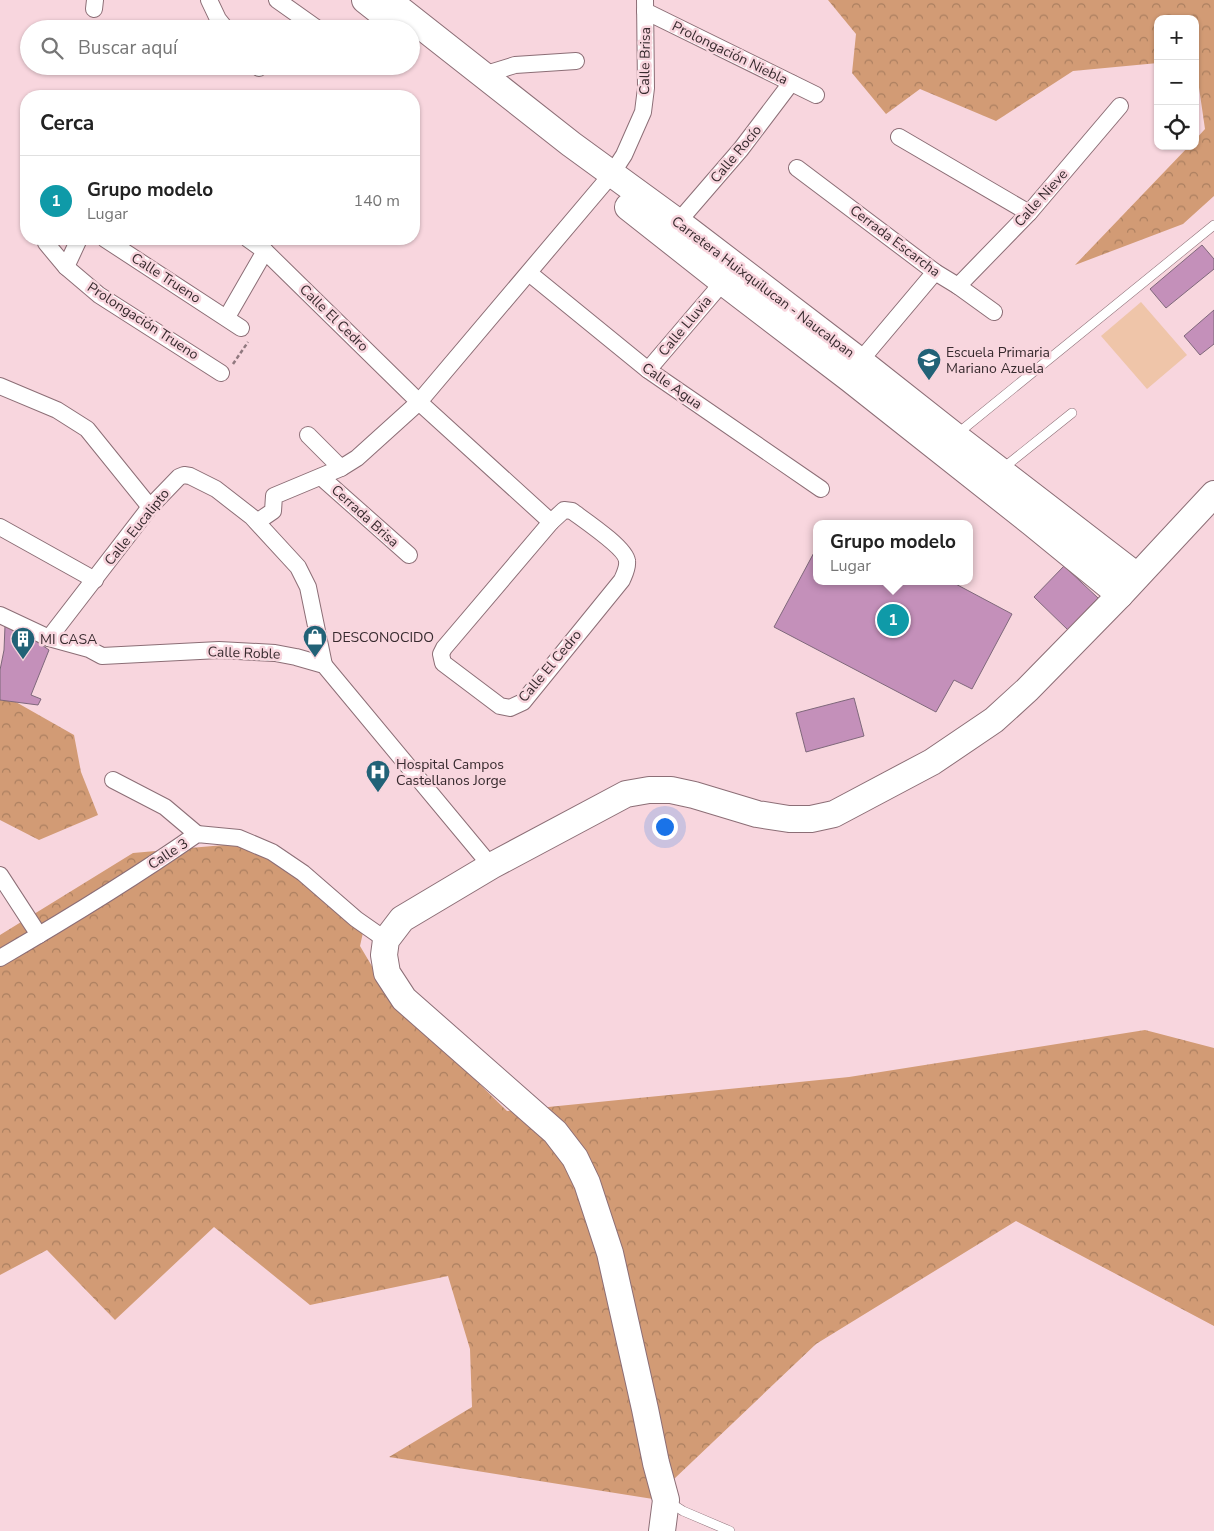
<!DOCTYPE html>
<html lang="es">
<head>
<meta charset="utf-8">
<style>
	body { margin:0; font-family:"Nunito Sans",sans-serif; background:#f2f2f2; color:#222 }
	.controls { position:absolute; right:15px; top:15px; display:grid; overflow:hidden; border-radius:10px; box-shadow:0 1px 4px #0004 }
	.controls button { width:45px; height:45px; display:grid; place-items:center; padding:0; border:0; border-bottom:1px solid #e0e0e0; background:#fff; color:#222; font:25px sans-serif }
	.you { position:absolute; left:664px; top:826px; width:18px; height:18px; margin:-12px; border:4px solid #fff; border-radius:50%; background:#1a73e8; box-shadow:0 0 0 8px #1a73e833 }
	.badge { display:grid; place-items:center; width:32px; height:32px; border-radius:50%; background:#2563eb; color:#fff; font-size:16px; font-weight:700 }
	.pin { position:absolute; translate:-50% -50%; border:2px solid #fff; box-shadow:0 1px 5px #0006 }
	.popup { position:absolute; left:813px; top:520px; width:160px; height:65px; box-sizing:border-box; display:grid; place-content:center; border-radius:10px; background:#fff; filter:drop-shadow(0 1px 4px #0005); font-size:16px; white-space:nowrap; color:#767676 }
	.popup b { font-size:19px; color:#222 }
	.popup::after { content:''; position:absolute; left:50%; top:100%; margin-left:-10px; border:10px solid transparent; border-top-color:#fff }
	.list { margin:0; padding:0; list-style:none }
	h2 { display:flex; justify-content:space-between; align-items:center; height:65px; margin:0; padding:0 20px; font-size:21px }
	h2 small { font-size:16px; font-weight:400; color:#767676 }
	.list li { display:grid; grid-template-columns:32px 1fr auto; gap:15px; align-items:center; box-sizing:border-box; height:90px; padding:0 20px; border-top:1px solid #e0e0e0 }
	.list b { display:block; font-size:19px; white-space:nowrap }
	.list p { margin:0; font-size:16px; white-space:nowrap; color:#767676 }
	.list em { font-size:16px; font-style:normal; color:#767676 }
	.icon { flex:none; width:28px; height:28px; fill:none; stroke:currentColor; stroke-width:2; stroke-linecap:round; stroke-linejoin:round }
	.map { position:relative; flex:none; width:1214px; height:1531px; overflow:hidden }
	.search { position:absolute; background:#fff; box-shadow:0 1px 4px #0004; left:20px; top:20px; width:400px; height:55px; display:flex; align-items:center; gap:12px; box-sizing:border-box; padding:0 18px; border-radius:28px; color:#767676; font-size:19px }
	.panel { position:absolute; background:#fff; box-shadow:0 1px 4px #0004; left:20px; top:90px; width:400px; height:155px; border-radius:20px }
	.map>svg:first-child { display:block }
	.forest { fill:url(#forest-crowns) }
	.pitch { fill:#efc5a9 }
	.building { fill:#c490ba; stroke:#7f687b }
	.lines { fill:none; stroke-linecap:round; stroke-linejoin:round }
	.service-casing { stroke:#8c6e76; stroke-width:10 }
	.minor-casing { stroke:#8c6e76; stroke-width:18 }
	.primary-casing { stroke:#8c6e76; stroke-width:28 }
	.path { stroke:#90797f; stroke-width:2.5; stroke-dasharray:4 2.5; stroke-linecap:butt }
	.service { stroke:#fff; stroke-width:9 }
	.minor { stroke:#fff; stroke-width:16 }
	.primary { stroke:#fff; stroke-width:26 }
	.labels { text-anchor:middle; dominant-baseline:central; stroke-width:5; stroke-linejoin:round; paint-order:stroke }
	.street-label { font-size:14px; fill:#372a2e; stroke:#f8d6de }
	.poi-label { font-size:14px; fill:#372a2e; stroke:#f8d6de; text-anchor:start }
</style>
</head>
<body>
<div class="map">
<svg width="1214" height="1531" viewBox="0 0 1214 1531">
	<defs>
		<pattern id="forest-crowns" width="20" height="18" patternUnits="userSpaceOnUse" patternTransform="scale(1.25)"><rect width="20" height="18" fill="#d29b75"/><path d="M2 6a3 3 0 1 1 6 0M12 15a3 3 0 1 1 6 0" fill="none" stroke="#ab7f60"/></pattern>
	</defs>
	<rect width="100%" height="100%" fill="#f8d6de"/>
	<g class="forest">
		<polygon points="828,0 1214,0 1214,196 1183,224 1075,265 1189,146 1195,146 1195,140 1205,129 1195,60 1195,19 1158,19 1158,63 1073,71 996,121 920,89 886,114 852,73 856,34"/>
		<polygon points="0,693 74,735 81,772 98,815 39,840 0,820"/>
		<polygon points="247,843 366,919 360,946 389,995 507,1111 849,1077 1145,1030 1214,1048 1214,1326 1016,1221 816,1344 653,1499 389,1457 472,1407 470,1349 448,1276 310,1305 214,1227 115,1320 47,1250 0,1275 0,935 133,853"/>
	</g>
	<polygon class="pitch" points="1141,302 1187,355 1147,389 1101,336"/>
	<g class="building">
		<polygon points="1202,245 1214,259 1214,269 1166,308 1150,289"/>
		<polygon points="1214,310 1214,344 1200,355 1184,336"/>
		<polygon points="817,547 817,581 950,581 1012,614 972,689 954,680 936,712 774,627"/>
		<polygon points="1064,566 1098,598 1068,630 1034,597"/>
		<polygon points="5,626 29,636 49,650 31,695 41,699 38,705 0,700 0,670 4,650"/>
		<polygon points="854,698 864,736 806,752 796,713"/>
	</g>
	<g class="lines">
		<defs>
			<g id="service">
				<polyline points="957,434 1214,225"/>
				<polyline points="1002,469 1072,413"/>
				<polyline points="669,1502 683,1511 730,1531"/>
			</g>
			<g id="minor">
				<polyline points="209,0 218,19 226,29"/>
				<polyline points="277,0 318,29"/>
				<polyline points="94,9 95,0"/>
				<polyline points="645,11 816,95"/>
				<polyline points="257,66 259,68"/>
				<polyline points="483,75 515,65 576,61"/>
				<polyline points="899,137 1029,213"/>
				<polyline points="797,168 935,272 958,286 994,312"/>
				<polyline points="678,222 741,149 791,83"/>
				<polyline points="105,239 241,328"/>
				<polyline points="248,239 265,251 419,402 551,522"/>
				<polyline points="46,243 66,267 99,295 221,373"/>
				<polyline points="66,267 79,239"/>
				<polyline points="529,273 648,370 821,489"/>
				<polyline points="958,286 1029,213 1120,106"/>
				<polyline points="227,317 265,251"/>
				<polyline points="856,368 860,361 935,272"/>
				<polyline points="648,370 723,282"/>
				<polyline points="0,386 57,410 87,429 150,507"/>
				<polyline points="308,435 341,468"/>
				<polyline points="321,477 409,555"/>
				<path d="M564 510 572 511C584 520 626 548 627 561 628 568 624 575 622 580L523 702 510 708 500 706 443 663 441 654 444 648 551 522Z"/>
				<polyline points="257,522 273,511 274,496 341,468 357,458 419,402 611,175 624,155 643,112 646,88 645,0"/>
				<polyline points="0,527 95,580"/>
				<polyline points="0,615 49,638 89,649 102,656 219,650 275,653 296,657 324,665 491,866"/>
				<polyline points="49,638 150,507 179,477 184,475 190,476 216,489 252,517 298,567 308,587 324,665"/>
				<polyline points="113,780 165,807 197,834"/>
				<polyline points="0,875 39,935"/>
				<path d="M0 958C67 919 134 878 197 834L239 838 272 852 303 873 356 919 386 940"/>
			</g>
			<g id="primary">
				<polyline points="365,0 398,26"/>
				<polyline points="388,0 571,144 678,222 860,361 955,436 1137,576"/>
				<polyline points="628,207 723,282 850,379 1032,523 1120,595"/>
				<polyline points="662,1531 666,1500 656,1463 645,1409 610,1253 587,1183 575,1158 555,1132 404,999 387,973 384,955 386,940 402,919 491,866 626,794 649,790 671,790 694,795 757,814 789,819 811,819 834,814 932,762 994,720 1027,690 1120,595 1214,494"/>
			</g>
		</defs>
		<use href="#service" class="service-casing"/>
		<use href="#minor" class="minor-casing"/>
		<use href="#primary" class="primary-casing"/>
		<polyline class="path" points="233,364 248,342"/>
		<use href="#service" class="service"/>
		<use href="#minor" class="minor"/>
		<use href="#primary" class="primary"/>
	</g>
	<defs>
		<symbol id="school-pin" viewBox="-11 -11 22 30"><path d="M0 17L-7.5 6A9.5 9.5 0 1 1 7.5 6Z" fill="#226277" stroke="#f8d6de"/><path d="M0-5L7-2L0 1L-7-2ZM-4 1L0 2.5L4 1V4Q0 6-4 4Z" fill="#fff"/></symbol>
		<symbol id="shop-pin" viewBox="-11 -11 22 30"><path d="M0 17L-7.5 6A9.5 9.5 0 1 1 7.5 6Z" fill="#226277" stroke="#f8d6de"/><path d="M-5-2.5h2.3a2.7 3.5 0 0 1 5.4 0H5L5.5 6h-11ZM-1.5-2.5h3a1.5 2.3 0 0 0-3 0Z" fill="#fff"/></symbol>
		<symbol id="building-pin" viewBox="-11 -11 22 30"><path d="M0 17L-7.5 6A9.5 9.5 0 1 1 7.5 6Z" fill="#226277" stroke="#f8d6de"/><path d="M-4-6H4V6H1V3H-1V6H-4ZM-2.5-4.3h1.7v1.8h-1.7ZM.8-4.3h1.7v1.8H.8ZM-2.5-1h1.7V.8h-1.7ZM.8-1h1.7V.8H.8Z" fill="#fff"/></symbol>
		<symbol id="hospital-pin" viewBox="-11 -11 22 30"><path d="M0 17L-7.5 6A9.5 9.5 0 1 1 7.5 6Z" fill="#226277" stroke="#f8d6de"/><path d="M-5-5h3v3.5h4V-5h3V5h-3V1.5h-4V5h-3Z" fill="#fff"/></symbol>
	</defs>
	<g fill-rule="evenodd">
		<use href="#school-pin" x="915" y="346" width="28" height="38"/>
		<use href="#shop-pin" x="301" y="623" width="28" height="38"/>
		<use href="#building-pin" x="9" y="625" width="28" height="38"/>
		<use href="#hospital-pin" x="364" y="758" width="28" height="38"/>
	</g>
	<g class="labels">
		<g class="street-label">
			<text transform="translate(730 53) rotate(26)">Prolongación Niebla</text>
			<text transform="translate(645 61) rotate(-89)">Calle Brisa</text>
			<text transform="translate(736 154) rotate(-50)">Calle Rocío</text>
			<text transform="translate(1041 198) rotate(-48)">Calle Nieve</text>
			<text transform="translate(895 241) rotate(37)">Cerrada Escarcha</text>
			<text transform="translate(166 278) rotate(33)">Calle Trueno</text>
			<text transform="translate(763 287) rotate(37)">Carretera Huixquilucan - Naucalpan</text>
			<text transform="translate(334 318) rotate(44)">Calle El Cedro</text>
			<text transform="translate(143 321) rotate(33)">Prolongación Trueno</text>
			<text transform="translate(685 326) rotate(-50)">Calle Lluvia</text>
			<text transform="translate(672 386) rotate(35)">Calle Agua</text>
			<text transform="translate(365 516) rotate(42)">Cerrada Brisa</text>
			<text transform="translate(137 527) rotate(-51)">Calle Eucalipto</text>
			<text transform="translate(244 653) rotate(2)">Calle Roble</text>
			<text transform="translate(550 666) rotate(-50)">Calle El Cedro</text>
			<text transform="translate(168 854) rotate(-33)">Calle 3</text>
		</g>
		<g class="poi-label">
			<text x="946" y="352">Escuela Primaria<tspan x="946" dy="16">Mariano Azuela</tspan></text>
			<text x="332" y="637">DESCONOCIDO</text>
			<text x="40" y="639">MI CASA</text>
			<text x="396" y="764">Hospital Campos<tspan x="396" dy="16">Castellanos Jorge</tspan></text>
		</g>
	</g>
</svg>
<div class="controls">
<button>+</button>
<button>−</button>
<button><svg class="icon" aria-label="locate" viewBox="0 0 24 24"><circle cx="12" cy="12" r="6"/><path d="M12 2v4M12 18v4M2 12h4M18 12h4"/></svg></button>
</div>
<div class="you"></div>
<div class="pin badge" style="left:893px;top:620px;background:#0f9aa8">1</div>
<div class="popup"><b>Grupo modelo</b>Lugar</div>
<div class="search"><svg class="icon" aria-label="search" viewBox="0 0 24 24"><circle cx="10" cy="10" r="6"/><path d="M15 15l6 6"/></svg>Buscar aquí</div>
<section class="panel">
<h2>Cerca<small></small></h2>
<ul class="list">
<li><span class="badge" style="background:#0f9aa8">1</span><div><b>Grupo modelo</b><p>Lugar</p></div><em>140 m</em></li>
</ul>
</section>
</div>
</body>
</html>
